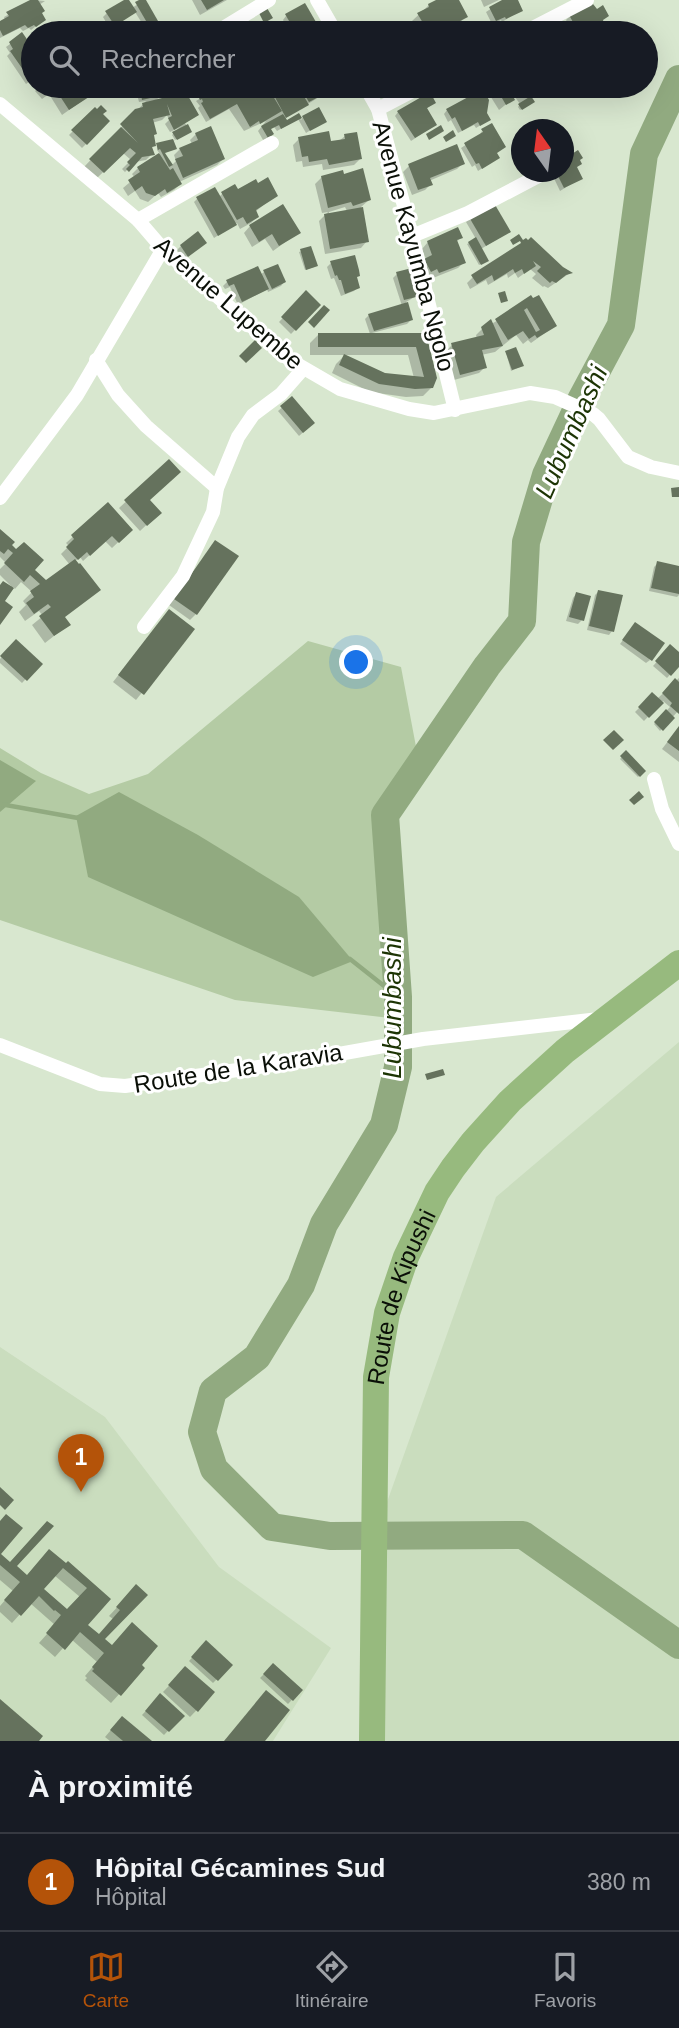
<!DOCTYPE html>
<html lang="fr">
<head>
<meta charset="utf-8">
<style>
	body { margin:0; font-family:Helvetica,sans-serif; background:#20242c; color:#f1f3f6 }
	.compass { position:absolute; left:511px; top:119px; width:63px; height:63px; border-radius:50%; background:#171b24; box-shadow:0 7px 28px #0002; rotate:346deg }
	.you { position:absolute; left:357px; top:663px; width:24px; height:24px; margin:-18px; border:5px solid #fff; border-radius:50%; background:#1a73e8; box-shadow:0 0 0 10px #1a73e833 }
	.badge { display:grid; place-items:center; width:46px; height:46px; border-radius:50%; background:#b45309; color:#fff; font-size:23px; font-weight:700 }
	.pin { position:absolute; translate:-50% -58px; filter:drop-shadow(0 2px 4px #0008) }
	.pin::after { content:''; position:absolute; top:37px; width:24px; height:21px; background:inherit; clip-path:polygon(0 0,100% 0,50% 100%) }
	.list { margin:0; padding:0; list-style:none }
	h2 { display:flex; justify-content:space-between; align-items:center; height:91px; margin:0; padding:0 28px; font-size:30px }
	h2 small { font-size:23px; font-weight:400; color:#9ea1a6 }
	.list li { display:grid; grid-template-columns:46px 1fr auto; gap:21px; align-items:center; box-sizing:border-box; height:98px; padding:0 28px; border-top:2px solid #363941 }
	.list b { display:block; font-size:26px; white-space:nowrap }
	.list p { margin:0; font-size:23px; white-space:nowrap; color:#9ea1a6 }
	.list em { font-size:23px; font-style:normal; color:#9ea1a6 }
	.icon { flex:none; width:38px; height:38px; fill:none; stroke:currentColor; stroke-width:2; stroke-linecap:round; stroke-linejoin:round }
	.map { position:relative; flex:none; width:679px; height:1741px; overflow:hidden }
	.search { position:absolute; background:#171b24; box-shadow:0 7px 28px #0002; left:21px; right:21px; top:21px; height:77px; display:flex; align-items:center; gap:18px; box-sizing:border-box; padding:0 24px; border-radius:38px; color:#9ea1a6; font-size:26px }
	.sheet { height:189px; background:#171b24 }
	nav { display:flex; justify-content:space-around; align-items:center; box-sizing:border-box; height:98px; border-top:2px solid #363941; background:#171b24; font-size:19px; color:#9ea1a6 }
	nav a { display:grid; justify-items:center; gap:4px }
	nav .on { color:#b45309 }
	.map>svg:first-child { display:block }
	.built { fill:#caddbe }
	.green { fill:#b4cba4 }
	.water { fill:#91aa80 }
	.shadow { fill:#0003; fill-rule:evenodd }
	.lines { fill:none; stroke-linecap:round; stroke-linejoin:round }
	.stream { stroke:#91aa80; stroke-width:4.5 }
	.river { stroke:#91aa80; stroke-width:28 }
	.building { fill:#65725d; fill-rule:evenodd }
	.street { stroke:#fff; stroke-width:14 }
	.highway { stroke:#97ba7e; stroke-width:26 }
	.labels { text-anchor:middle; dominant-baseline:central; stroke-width:6; stroke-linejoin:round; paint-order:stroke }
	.street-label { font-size:24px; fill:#0a0f07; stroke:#fff }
	.water-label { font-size:26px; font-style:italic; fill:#1c3404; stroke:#fff }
</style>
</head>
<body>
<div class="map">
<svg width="679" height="1741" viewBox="0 0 679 1741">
	<rect width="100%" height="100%" fill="#d8e7cf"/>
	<g class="built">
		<polygon points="679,1042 679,1741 382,1741 386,1505 496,1197"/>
		<polygon points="0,1347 105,1417 219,1567 331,1648 273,1741 0,1741"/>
	</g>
	<polygon class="green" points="308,641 401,667 417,752 382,811 393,925 390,1018 235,1000 0,920 0,748 41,773 89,794 148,774"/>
	<g class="water">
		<polygon points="0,760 36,781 0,812"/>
		<polygon points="119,792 198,835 299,897 353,961 313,977 88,877 76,816"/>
	</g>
	<g class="shadow">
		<polygon points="34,0 45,1 39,5 40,13 44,20 31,30 29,28 23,31 20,28 0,38 0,23 5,20 4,17"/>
		<polygon points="144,0 152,24 145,28 135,12 110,29 103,17 107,13 132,8"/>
		<polygon points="192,0 227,0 200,15"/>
		<polygon points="440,0 457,0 466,17 459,23 439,33 419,33 412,21 429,5"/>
		<polygon points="481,0 499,0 484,7"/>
		<polygon points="504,0 516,0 521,10 502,22 501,20 492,24 486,12"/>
		<polygon points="286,16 314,22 298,33 269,33 276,29 278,33 287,27 283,20"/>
		<polygon points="570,16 607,16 601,21 605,32 573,33 566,20"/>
		<polygon points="22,35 33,51 33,79 26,84 7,56 10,53 6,47"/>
		<polygon points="40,86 84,86 90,95 62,115 49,94 42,99 35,91"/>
		<polygon points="144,86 159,86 162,95 155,101 164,99 197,115 185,123 190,131 175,140 172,135 179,128 170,132 165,124 169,120 167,115 162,120 152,123 154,146 150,149 152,154 146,160 135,162 121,176 125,172 122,169 131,160 123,153 97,178 84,167 146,101 139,102 137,94 145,89"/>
		<polygon points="221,86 224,86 229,100 246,86 323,86 325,91 319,97 284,119 286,122 299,115 301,120 303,117 325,121 306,133 298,119 277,131 274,127 269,130 268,138 263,140 258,131 266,121 244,131 229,109 206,122 198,108 200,106 196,101"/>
		<polygon points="484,86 542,86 529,96 532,102 520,110 518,107 520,104 515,97 499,110"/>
		<polygon points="434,103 426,109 435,125 411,141 395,116 398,112"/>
		<polygon points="95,109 108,122 82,148 69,135"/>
		<polygon points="447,110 485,113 489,120 476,128 474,125 458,133 451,120 448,122 444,114"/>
		<polygon points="482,131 498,158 478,171 475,165 472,167 461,148 479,136"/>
		<polygon points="196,134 223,159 217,165 179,182 180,184 174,190 161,197 158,193 148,202 140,199 135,191 128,196 123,188 135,178 132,174 138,168 160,154 157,150 157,145 175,140 172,142 175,149 163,153 171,166 176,161 174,155 180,149 192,144 190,140"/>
		<polygon points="345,136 360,159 354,165 323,170 322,164 303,167 302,161 296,162 293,145 299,139 330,143 339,141"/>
		<polygon points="578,153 576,168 581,178 560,191 551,172 564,172 564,161"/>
		<polygon points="463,163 457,169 429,181 431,184 425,190 412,195 403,172 409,166"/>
		<path d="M322 177 369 200 361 207 367 241 361 248 325 254 319 221 328 212 322 213 315 184ZM345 207 347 211 329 214V212Z"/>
		<polygon points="222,194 276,195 255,212 257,217 251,223 240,229 237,223 214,238 194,202 198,198 219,197"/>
		<polygon points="470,219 509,232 481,249 485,262 479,265 467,244 476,239 466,222"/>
		<polygon points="250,226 298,233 273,251 265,239 252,247 244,233"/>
		<polygon points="461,238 456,242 464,262 458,268 433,278 431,274 424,277 426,259 422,249 428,242"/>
		<polygon points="181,246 201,246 184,259 177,250"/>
		<polygon points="310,248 314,267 305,270 299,252"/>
		<polygon points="515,250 570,273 548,288 544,286 543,287 532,278 536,274 530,269 518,278 515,273 508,278 507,274 488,285 486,280 470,289 467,283 473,277"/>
		<polygon points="331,263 355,278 358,287 354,291 341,296 334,278 331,279 327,267"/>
		<polygon points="264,272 284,282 281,286 268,292 267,289 238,305 230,287 225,289 223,286 227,282 260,275"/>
		<polygon points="397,274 418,295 406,302 411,320 407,324 372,333 424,335 432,387 423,396 406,397 370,392 332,373 336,364 344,356 384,375 414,378 408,355 310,355 310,343 319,334 370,334 365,319 369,315 402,306 393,278"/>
		<polygon points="306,293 319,305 291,334 279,322"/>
		<polygon points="533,301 555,326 531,343 528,340 523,344 516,335 495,352 481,355 485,367 479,373 454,380 446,351 452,345 477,339 476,335 482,329"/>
		<polygon points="506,352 520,367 511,371"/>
		<polygon points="292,399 309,427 299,436 278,411"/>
		<polygon points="169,462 148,500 159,513 140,531 119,508"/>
		<polygon points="108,505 131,530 112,548 105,541 83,561 80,557 74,562 98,590 63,618 68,625 45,643 32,625 43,616 39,611 25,621 19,612 26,605 23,601 32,592 21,582 15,589 13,587 3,601 0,622 0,587 11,586 0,575 0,569 6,563 0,557 0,531 10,545 46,582 70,565 61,554 69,546 66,543"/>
		<polygon points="215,542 196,614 190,620 169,605"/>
		<polygon points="658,563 679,568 679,595 677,597 649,591 654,567"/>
		<polygon points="599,591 612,631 609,635 587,630 595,595"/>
		<polygon points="576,594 582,620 578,624 566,621 573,598"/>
		<polygon points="163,618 192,630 136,700 113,682"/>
		<polygon points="632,628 650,660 646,663 620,644"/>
		<polygon points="16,642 40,664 22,683 0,663 0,659"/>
		<polygon points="670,647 679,655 679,665 667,678 653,666"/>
		<polygon points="679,678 679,710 660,731 654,724 670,707 663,701 644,721 635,712 652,695 657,699"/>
		<polygon points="679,727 679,762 662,749"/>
		<polygon points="626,753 644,771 638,777 620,759"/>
		<path d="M49 1552 108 1599 85 1625 98 1636 113 1619 109 1616 136 1587 102 1639 143 1668 111 1703 85 1680 87 1678 85 1676 97 1662 71 1639 55 1657 39 1643 55 1625 30 1603 12 1623 0 1612V1606L13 1591 0 1580V1555L26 1577ZM54 1575 80 1597 67 1611 42 1589Z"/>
		<polygon points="206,1643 231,1665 213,1683 189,1661"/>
		<polygon points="273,1665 301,1690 288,1704 260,1678"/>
		<polygon points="186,1668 213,1693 190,1717 163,1692"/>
		<polygon points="160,1696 182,1716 164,1735 142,1715"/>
		<polygon points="116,1724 149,1741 110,1741 105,1737"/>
	</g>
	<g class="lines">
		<g class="stream">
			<polyline points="0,804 78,818"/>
			<polyline points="350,959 398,997"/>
		</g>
		<polyline class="river" points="679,79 644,154 621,325 582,398 546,475 526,542 522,621 487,666 385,815 398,997 398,1067 384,1125 324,1224 301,1285 257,1357 213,1391 202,1432 214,1469 272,1527 330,1536 523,1535 679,1645"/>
	</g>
	<g class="building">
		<polygon points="30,0 38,0 45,11 42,13 46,20 36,27 34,25 28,28 25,25 3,36 0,30 0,21 9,16 6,12"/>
		<polygon points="124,0 129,0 137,12 115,26 105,11"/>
		<polygon points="139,0 146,0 158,21 149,26 135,2"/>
		<polygon points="201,0 224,0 207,10"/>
		<polygon points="436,0 459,0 468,17 436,33 429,33 417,13 429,7 428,4"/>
		<polygon points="502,0 518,0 523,11 506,19 505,17 496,21 489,7"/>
		<polygon points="305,3 316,22 296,33 285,14"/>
		<polygon points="593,4 597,9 603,5 609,16 603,20 607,33 579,33 569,15"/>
		<polygon points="267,8 273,18 264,23 259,13"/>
		<polygon points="86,25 91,33 74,33"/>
		<polygon points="289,25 294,33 265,33 276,27 278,31"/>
		<polygon points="22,32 33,48 33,80 31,81 10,51 13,49 9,42"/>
		<polygon points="42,86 86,86 92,95 69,110 56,90 49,95"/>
		<polygon points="149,86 162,86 163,95 142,100 140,88"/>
		<polygon points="218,86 224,86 229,97 241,91 239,88 242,86 267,86 282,111 260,124 259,121 250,127 237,104 210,119 201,103 203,102 202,99 200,100 198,96"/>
		<polygon points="269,86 298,86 309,105 286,118"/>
		<polygon points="299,86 324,86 328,92 309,102"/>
		<polygon points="495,86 544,86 525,97 520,90 512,94 515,100 506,105"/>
		<polygon points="183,87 199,115 174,130 168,118 172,116 167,104 170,115 153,119 157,134 154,135 156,146 152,147 155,155 142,157 129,172 126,169 130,165 127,162 136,153 130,148 104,173 89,159 121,127 138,143 120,124 135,109 143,107 142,103 166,97"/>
		<polygon points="483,89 489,100 487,113 491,120 480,126 478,122 462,131 455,117 452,119 446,109"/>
		<polygon points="430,92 436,103 427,108 437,125 415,138 397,111"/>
		<polygon points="531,96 535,102 522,110 518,104"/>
		<polygon points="101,105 107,111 103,114 110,121 87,145 71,130 95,107 97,109"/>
		<polygon points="319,107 327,122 310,131 302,116"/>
		<polygon points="299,113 302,118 281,129 279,125 271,129 274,134 268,138 261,126 283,114 287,120"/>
		<polygon points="492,123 506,147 497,153 500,158 482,169 479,163 476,164 464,143 483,132 481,129"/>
		<polygon points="188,124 192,132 177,140 172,132"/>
		<polygon points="441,125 444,131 429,140 426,134"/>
		<polygon points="211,126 225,159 183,178 175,159 183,156 179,148 198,140 195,133"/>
		<polygon points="453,130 456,136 446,142 443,137"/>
		<polygon points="329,131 331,141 345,139 344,134 357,132 362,159 329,165 327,159 309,162 308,156 302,157 298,137"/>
		<polygon points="173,139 177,149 165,153 173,165 169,167 160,149 158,150 156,143"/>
		<polygon points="457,144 465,164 430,178 433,185 418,190 408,164"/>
		<polygon points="578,150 583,158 580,160 582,164 577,167 583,179 564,188 556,172 564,172 564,159"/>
		<polygon points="159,153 170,170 173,168 182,184 167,193 165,189 155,196 146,193 142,186 135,191 128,180 140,172 137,167"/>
		<polygon points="363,168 371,200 353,206 351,202 328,208 321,176 343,170 344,174"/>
		<polygon points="268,177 278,196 256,210 259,217 247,224 243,217 237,220 221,192 235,184 238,189 256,179 258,183"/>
		<polygon points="215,187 237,225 218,236 196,197"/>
		<polygon points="494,203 511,232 486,246 469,217"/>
		<polygon points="283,204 301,233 279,246 272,234 259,242 249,225"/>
		<polygon points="363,207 369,242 330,249 324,214"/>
		<polygon points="458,227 463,238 457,240 466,263 439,273 437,269 431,272 424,259 432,255 427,241"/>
		<polygon points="198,231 207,243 188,257 180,245"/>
		<polygon points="519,234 523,240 526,238 528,240 531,237 563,267 573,273 566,275 556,283 552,281 550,283 537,271 541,267 533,261 536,266 524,274 522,269 515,273 513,269 494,281 492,275 477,284 471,275 521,243 520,241 513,245 510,240"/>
		<polygon points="476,237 489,261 481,265 468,242"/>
		<polygon points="311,246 318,266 306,270 300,249"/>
		<polygon points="355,255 359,270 360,276 357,277 360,288 345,294 341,280 339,280 337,275 335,276 330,261"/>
		<polygon points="278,264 286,282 272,289 263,270"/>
		<polygon points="258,266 269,289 242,302 234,284 229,286 226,280"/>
		<polygon points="412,268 420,296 404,300 396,272"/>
		<polygon points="306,290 321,305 296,331 281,317"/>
		<polygon points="505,291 508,301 501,303 498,293"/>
		<path d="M531 295 533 298 539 295 557 326 537 338 535 335 529 339 523 331 508 340 495 319ZM527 308 540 330 536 332 524 310Z"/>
		<polygon points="408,302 413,320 374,331 368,314"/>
		<polygon points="324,305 330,310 314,328 308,322"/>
		<polygon points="491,319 503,346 482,350 487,368 460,375 451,343 484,335 481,327"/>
		<polygon points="318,333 426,333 437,378 433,388 415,389 379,384 339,365 344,354 385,373 424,377 416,347 318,347"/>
		<polygon points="255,340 262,348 246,363 239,356"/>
		<polygon points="516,347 524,366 512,370 505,351"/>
		<polygon points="292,396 315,423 303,433 280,406"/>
		<polygon points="169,459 181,472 150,500 162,513 147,526 124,500"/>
		<polygon points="679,487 679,497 672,497 671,488"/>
		<polygon points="108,502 133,530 119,543 112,536 90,556 87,552 78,560 66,547 74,539 71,535"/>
		<polygon points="0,529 15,542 12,545 16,549 24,542 44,560 35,570 46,580 75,559 79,564 80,563 101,590 65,617 71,625 54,636 39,616 51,607 48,604 34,614 26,603 34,597 30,591 40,584 30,575 24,582 4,563 13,553 8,549 4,554 0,551"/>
		<polygon points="215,540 239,556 197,615 174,599"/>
		<polygon points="657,561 679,566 679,594 651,588"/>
		<polygon points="3,581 14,588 5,601 13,607 0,625 0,585"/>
		<polygon points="598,590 623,595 614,632 589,626"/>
		<polygon points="576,592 591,596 584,621 569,617"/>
		<polygon points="169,609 195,629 144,695 118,675"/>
		<polygon points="635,622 665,643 652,661 622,640"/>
		<polygon points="16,639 43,664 27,681 0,656"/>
		<polygon points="670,644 679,652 679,667 671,676 655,661"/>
		<polygon points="675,678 679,682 679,714 670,706 672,703 662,693"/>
		<polygon points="652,692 664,703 649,718 638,707"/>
		<polygon points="666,709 675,718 663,731 654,722"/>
		<polygon points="679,726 679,751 667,742"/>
		<polygon points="614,730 624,740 613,750 603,740"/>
		<polygon points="626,750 646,771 640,777 620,756"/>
		<polygon points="639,791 644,797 634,805 629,800"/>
		<polygon points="443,1069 445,1075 427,1080 425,1074"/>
		<polygon points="0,1487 14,1500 5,1510 0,1505"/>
		<path d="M6 1514 23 1528 1 1554 10 1562 47 1521 54 1526 17 1566 27 1575 49 1549 66 1563 68 1561 111 1599 88 1625 99 1634 120 1610 116 1607 136 1584 148 1595 105 1639 112 1645 132 1622 158 1646 142 1665 145 1668 121 1696 92 1671 94 1669 92 1667 104 1653 80 1632 65 1650 46 1633 61 1615 55 1610 54 1611 39 1596 21 1616 4 1600 20 1582 0 1565V1521ZM63 1568 87 1588 67 1609 44 1589Z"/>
		<polygon points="206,1640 233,1665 218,1681 191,1657"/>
		<polygon points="273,1663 303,1690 293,1701 263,1674"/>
		<polygon points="185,1666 215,1692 198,1712 168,1685"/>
		<polygon points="266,1690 290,1710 265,1741 224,1741"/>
		<polygon points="160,1693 185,1716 169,1732 145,1711"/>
		<polygon points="0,1699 43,1736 39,1741 0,1741"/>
		<polygon points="122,1716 152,1741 123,1741 110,1730"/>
	</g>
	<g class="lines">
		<g class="street">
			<polyline points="317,0 336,33"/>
			<polyline points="215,33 269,0"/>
			<polyline points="523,33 587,0"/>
			<polyline points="365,86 378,109 412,236 455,410"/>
			<polyline points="0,104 138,220 163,249 290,360 340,389 409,409 434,413 530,393 555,397 593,414 599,419 628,457 651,467 679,473"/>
			<polyline points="378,109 422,86"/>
			<polyline points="138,220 272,143"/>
			<polyline points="412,236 468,213 546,172"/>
			<polyline points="96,360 118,395 146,426 217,488"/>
			<polyline points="0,498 77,395 163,249"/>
			<polyline points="144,627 183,576 213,512 217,488 238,437 253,415 281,394 303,369"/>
			<polyline points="654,779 662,809 679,844"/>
			<polyline points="0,1045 100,1084 125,1086 294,1062 423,1039 599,1019"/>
		</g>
		<path class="highway" id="s1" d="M372 1741 376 1377 387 1313 406 1257 437 1192 453 1168 473 1142 510 1101 565 1051 679 963"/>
	</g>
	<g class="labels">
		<g class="street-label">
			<text transform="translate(414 246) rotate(75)">Avenue Kayumba Ngolo</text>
			<text transform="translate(229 303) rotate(41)">Avenue Lupembe</text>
			<text transform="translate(238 1068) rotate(-9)">Route de la Karavia</text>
			<text stroke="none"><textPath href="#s1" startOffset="448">Route de Kipushi</textPath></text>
		</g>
		<g class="water-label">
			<text transform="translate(571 432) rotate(-66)">Lubumbashi</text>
			<text transform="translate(392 1008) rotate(-90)">Lubumbashi</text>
		</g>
	</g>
</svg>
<svg class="compass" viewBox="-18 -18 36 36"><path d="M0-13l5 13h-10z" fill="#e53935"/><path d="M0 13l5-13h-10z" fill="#9ea1a6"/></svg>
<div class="you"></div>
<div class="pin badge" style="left:81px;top:1492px">1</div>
<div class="search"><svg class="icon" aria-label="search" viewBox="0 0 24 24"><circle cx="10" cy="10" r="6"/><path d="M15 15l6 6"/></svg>Rechercher</div>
</div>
<section class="sheet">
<h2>À proximité<small></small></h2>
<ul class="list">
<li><span class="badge">1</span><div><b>Hôpital Gécamines Sud</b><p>Hôpital</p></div><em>380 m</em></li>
</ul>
</section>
<nav>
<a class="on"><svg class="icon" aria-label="map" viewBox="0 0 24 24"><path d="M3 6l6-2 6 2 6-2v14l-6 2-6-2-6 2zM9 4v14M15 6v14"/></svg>Carte</a>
<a><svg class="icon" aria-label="directions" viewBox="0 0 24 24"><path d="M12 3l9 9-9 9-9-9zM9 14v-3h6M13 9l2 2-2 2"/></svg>Itinéraire</a>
<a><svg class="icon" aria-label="saved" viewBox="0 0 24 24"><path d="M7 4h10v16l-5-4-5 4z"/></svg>Favoris</a>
</nav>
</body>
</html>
